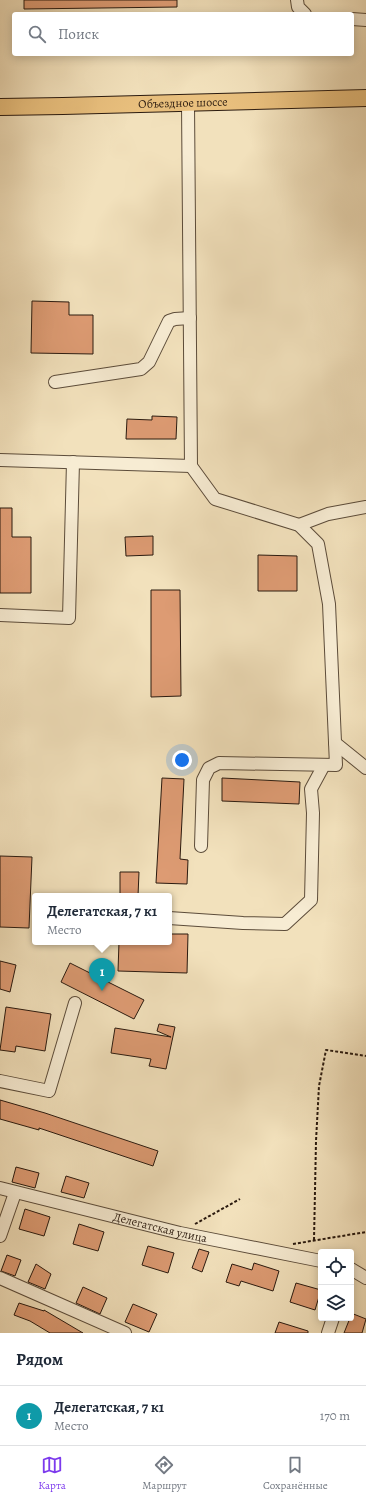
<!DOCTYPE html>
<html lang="ru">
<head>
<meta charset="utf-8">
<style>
	body { margin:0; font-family:Alegreya,serif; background:#f6f6f7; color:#1f2937 }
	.controls { position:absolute; right:12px; bottom:12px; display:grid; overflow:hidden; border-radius:4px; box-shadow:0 2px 10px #0003 }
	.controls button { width:36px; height:36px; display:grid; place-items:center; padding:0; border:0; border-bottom:1px solid #e0e1e3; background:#fff; color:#1f2937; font:20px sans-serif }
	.you { position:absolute; left:182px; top:760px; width:14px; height:14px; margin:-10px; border:3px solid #fff; border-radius:50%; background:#1a73e8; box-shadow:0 0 0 6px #1a73e833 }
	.badge { display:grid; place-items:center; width:26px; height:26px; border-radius:50%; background:#7c3aed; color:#fff; font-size:13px; font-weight:700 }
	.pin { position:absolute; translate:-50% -33px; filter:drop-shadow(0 1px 2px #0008) }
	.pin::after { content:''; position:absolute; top:21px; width:14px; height:12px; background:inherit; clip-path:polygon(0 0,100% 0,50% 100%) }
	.popup { position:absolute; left:32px; top:893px; width:140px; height:52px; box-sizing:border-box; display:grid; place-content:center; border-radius:4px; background:#fff; filter:drop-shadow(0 1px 3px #0005); font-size:13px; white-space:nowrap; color:#747a83 }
	.popup b { font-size:15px; color:#1f2937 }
	.popup::after { content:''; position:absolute; left:50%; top:100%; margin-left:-8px; border:8px solid transparent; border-top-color:#fff }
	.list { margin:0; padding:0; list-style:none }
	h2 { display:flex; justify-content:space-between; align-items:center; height:52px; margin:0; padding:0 16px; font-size:17px }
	h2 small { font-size:13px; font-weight:400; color:#747a83 }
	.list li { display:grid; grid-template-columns:26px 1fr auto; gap:12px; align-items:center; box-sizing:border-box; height:60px; padding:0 16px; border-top:1px solid #e0e1e3 }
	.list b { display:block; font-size:15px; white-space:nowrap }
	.list p { margin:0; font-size:13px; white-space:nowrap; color:#747a83 }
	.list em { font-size:13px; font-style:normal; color:#747a83 }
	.icon { flex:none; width:22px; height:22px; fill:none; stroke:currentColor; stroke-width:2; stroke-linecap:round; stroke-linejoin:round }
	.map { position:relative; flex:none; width:366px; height:1333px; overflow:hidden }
	.search { position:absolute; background:#fff; box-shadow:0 2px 10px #0003; left:12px; right:12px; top:12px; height:44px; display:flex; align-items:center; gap:10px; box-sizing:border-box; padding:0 14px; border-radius:4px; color:#747a83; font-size:15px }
	.sheet { height:112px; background:#fff }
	nav { display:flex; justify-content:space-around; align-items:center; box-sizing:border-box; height:56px; border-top:1px solid #e0e1e3; background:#fff; font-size:11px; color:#747a83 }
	nav a { display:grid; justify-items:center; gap:2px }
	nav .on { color:#7c3aed }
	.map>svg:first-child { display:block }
	.building { fill:#dd9b73; stroke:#2a1a0f }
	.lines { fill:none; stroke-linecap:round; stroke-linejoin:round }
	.minor-casing { stroke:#5c4c3a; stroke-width:14 }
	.major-casing { stroke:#2a1a0f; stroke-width:18 }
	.path { stroke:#2a1a0f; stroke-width:2; stroke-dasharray:3 2; stroke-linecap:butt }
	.minor { stroke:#f7ecd3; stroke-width:12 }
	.major { stroke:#e9c07e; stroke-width:16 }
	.labels { text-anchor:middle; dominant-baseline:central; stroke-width:3; stroke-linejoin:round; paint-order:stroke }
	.street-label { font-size:12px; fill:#2a1a0f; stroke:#f7ecd3 }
</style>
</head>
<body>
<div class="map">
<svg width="366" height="1333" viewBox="0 0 366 1333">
	<rect width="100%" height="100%" fill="#f2e1bc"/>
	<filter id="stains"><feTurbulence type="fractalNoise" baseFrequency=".005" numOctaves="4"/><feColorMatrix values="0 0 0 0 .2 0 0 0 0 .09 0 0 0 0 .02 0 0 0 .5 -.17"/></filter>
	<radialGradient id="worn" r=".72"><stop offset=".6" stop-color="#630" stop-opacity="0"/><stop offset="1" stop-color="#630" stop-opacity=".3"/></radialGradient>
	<g class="building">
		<polygon points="24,0 177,0 177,7 24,9"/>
		<polygon points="32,301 69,302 69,315 93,315 93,354 31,353"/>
		<polygon points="152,416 177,417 176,439 126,439 127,419 152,420"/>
		<polygon points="0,508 12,508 12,537 31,537 31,593 0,593"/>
		<polygon points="153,536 153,555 126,556 125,537"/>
		<polygon points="258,555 297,556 297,591 258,591"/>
		<polygon points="151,590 180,590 181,696 151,697"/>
		<polygon points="162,778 184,779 180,859 188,860 187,884 156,883"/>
		<polygon points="222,778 300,782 299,804 222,801"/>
		<polygon points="0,856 32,857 29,928 0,927"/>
		<polygon points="120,872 139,872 138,896 120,896"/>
		<polygon points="169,934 188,934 187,973 118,971 119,942 169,942"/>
		<polygon points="0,961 16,965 10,992 0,989"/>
		<polygon points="70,963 144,1000 134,1019 61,982"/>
		<polygon points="6,1007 51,1014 45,1051 16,1046 15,1052 0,1050"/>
		<polygon points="159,1024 175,1027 166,1069 149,1066 151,1059 111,1053 115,1028 171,1037 157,1031"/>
		<polygon points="0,1100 45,1113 158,1151 153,1166 39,1128 39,1130 0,1119"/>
		<polygon points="16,1167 39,1173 35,1188 12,1182"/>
		<polygon points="66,1176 89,1183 84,1198 61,1192"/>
		<polygon points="25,1209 50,1217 44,1236 19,1229"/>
		<polygon points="79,1224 104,1232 98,1251 73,1244"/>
		<polygon points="148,1246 174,1253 168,1273 142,1265"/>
		<polygon points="199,1249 209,1252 202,1272 192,1268"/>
		<polygon points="7,1255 21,1260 15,1276 1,1271"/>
		<polygon points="254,1263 279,1271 273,1291 241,1281 239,1286 226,1282 232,1264 252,1270"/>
		<polygon points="36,1264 51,1274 45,1289 28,1282"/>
		<polygon points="296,1283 321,1290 315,1310 290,1302"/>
		<polygon points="83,1287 107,1298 100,1314 76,1303"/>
		<polygon points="19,1303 44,1311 44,1310 83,1333 50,1333 30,1321 14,1315"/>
		<polygon points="133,1304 157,1314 149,1332 125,1322"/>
		<polygon points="351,1313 366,1319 362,1333 344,1333 350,1318 351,1318"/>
		<polygon points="279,1322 308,1331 308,1333 275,1333"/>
	</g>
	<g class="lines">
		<defs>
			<g id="minor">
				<polyline points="297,0 298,7 305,14"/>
				<polyline points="352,19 366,20"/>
				<polyline points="188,104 191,466 215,499 299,525 318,544 329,604 336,765 219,763 209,768 203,780 201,846"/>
				<polyline points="55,382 141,369 149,362 169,321 175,319 190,318"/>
				<polyline points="0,460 191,466"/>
				<polyline points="299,525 328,514 366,507"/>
				<polyline points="0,615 69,618 73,462"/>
				<polyline points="335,743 366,768"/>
				<polyline points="169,918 243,923 285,924 311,900 313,813 311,789 324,765"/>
				<polyline points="0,1081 49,1091 75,1003"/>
				<path id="s1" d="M0 1188 180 1233 321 1261"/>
				<polyline points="0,1236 15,1193"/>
				<polyline points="351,1269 366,1278"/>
				<polyline points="0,1278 125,1333"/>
				<polyline points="328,1333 333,1318"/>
			</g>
			<g id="major">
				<path id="s2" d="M0 107 63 106 366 98"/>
			</g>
		</defs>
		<use href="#minor" class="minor-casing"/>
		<use href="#major" class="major-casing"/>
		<g class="path">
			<polyline points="195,1224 240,1199"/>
			<polyline points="314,1240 316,1141 319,1086 326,1050 366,1056"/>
			<polyline points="293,1244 366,1232"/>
		</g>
		<use href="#minor" class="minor"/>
		<use href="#major" class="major"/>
	</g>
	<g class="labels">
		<g class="street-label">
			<text stroke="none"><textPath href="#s2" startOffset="183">Объездное шоссе</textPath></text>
			<text stroke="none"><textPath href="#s1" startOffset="165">Делегатская улица</textPath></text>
		</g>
	</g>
	<rect width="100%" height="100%" filter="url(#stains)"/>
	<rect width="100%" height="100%" fill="url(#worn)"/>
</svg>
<div class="controls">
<button><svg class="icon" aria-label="locate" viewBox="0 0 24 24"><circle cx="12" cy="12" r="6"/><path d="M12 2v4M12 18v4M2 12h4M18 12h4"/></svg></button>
<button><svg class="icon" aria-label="layers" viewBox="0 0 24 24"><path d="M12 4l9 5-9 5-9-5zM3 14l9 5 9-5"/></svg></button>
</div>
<div class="you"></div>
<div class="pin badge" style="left:102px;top:991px;background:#0f9aa8">1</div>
<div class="popup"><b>Делегатская, 7 к1</b>Место</div>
<div class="search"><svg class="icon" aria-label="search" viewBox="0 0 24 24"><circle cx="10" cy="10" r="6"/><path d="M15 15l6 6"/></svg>Поиск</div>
</div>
<section class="sheet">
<h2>Рядом<small></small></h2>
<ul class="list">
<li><span class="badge" style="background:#0f9aa8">1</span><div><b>Делегатская, 7 к1</b><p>Место</p></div><em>170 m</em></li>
</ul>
</section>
<nav>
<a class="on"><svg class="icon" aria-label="map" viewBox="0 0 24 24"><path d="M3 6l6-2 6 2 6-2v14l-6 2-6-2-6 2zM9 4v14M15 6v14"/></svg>Карта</a>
<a><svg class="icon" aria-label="directions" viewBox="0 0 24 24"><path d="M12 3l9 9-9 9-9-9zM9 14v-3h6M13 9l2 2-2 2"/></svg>Маршрут</a>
<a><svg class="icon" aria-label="saved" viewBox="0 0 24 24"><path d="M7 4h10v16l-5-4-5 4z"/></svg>Сохранённые</a>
</nav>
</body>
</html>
